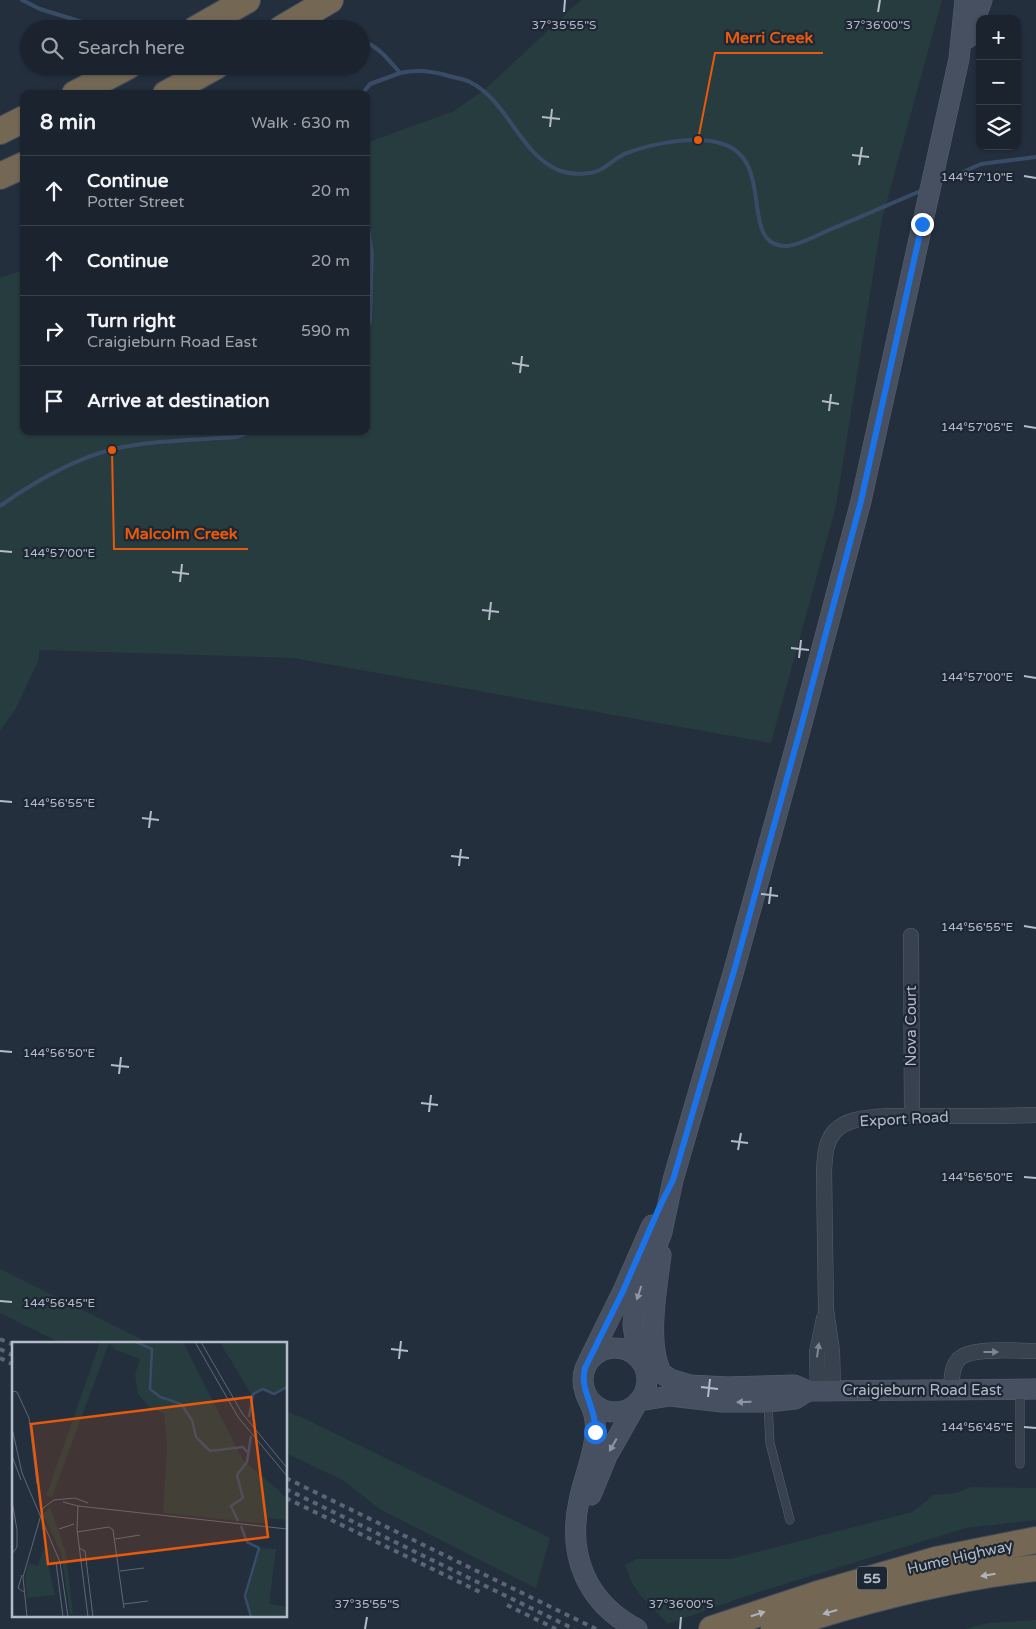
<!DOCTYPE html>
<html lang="en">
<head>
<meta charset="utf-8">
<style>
	body { margin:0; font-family:"Varela Round",sans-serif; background:#282f3a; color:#f1f3f6 }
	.controls { position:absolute; right:15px; top:15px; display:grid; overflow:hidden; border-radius:10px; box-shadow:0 1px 4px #0004 }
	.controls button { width:45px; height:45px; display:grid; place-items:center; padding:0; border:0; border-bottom:1px solid #39404a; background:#1b232e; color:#f1f3f6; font:25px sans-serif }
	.stop { position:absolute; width:15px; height:15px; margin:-11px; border:4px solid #1a73e8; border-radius:50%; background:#fff }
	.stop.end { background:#1a73e8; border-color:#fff; box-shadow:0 1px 5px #0008 }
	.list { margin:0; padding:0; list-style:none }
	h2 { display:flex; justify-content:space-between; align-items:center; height:65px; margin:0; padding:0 20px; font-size:21px }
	h2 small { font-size:16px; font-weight:400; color:#a0a4aa }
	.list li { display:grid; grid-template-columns:32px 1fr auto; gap:15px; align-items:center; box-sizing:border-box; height:70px; padding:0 20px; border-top:1px solid #39404a }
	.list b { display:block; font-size:19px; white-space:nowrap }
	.list p { margin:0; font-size:16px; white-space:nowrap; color:#a0a4aa }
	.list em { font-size:16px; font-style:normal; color:#a0a4aa }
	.icon { flex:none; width:28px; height:28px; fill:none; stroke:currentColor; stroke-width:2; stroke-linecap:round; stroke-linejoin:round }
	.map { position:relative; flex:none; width:1036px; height:1629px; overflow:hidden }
	.search { position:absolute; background:#1b232e; box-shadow:0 1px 4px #0004; left:20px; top:20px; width:350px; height:55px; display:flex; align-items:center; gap:12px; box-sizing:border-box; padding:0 18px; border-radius:28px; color:#a0a4aa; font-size:19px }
	.panel { position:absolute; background:#1b232e; box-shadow:0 1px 4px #0004; left:20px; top:90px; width:350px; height:345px; border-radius:10px }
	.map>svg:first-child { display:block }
	.green { fill:#263c3f }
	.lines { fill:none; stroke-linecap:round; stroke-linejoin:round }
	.stream { stroke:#394c67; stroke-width:4 }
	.lane-casing { stroke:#565f6c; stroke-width:9 }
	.street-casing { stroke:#565f6c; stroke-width:16 }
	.secondary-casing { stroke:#565f6c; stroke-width:21 }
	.highway-casing { stroke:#434c59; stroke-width:28 }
	.lane { stroke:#38414e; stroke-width:8 }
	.street { stroke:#38414e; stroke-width:15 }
	.secondary { stroke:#465061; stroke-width:20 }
	.highway { stroke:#746855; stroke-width:26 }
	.rail { stroke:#5a6575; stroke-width:4; stroke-dasharray:5 5; stroke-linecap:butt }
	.oneway { fill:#8e96a5 }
	.oneway2 { fill:#7c8592 }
	.oneway3 { fill:#aeb4bd }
	.route { stroke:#1a73e8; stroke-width:6 }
	.ticks { fill:none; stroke:#b4bcc9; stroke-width:2 }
	.labels { text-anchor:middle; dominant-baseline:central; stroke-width:4.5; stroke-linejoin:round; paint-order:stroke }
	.shield { fill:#1d2633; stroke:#878f9c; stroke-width:1 }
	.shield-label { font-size:14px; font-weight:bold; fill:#b4bcc9 }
	.street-label { font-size:15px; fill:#b4bcc9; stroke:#1d2633 }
	.inset-river { fill:none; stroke:#394c67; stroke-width:2.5 }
	.inset-road { fill:none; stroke:#5e6776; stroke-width:1 }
	.view { fill:#e8590c; fill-opacity:0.15; stroke:#e8590c; stroke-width:2.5 }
	.inset-edge { fill:none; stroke:#b4bcc9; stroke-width:2.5 }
	.ticks-label { font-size:12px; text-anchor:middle; fill:#b4bcc9; stroke:#1d2633; stroke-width:4.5; stroke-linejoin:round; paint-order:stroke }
	.leader { fill:none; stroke:#e8590c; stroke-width:2 }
	.callout-dot { fill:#e8590c; stroke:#1d2633; stroke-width:2 }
	.callout-label { font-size:16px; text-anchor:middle; font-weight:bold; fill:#e8590c; stroke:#1d2633; stroke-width:4.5; stroke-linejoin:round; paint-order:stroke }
</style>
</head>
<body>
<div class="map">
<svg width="1036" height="1629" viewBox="0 0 1036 1629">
	<rect width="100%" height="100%" fill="#242f3e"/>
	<g class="green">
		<polygon points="581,0 942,0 882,219 836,506 771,743 293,658 39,650 39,659 15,710 0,731 0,278 24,270 24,431 366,431 366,143 454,111 484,90"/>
		<polygon points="0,1269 149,1343 61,1343 0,1313"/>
		<polygon points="286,1411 296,1416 297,1415 550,1538 536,1588 381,1510 344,1481 286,1453"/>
		<polygon points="971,1487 1036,1488 1036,1520 966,1528 743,1597 668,1624 640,1595 632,1583 625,1565 637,1559 730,1559 912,1512 934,1495 956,1493"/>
		<polygon points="1036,1620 1036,1629 966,1629 988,1623"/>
	</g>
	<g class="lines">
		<g class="stream">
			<polyline points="22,0 40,9 105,29"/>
			<path d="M361 40C378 46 389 60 400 73 417 69 432 71 449 76 455 78 464 79 470 82 508 101 519 153 558 170 572 175 593 176 605 167 613 162 618 156 627 153 654 143 696 135 723 144 777 162 737 247 787 246 799 245 818 235 829 230 861 217 892 203 923 190"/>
			<polyline points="362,94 370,84 400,73"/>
			<polyline points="938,183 981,164 1036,157"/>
			<polyline points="366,215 372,253 370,320 366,331"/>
			<path d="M0 506C34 482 73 459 114 449 154 440 196 440 236 437L245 434 248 431"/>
		</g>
		<defs>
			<g id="lane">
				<polyline points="1020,1389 1020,1464"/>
				<polyline points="768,1404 770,1443 790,1520"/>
			</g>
			<g id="street">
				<polyline points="911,936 912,1116"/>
				<path d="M951 1390C952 1380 951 1368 958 1360 969 1346 1019 1351 1036 1351"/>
				<polyline points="818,1391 817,1352 824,1318"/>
				<path d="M833 1391 832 1351 826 1310 824 1171C825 1157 825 1142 835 1131 840 1126 848 1122 855 1120 878 1115 904 1116 928 1116 964 1116 1000 1116 1036 1115"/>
			</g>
			<g id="secondary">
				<polyline points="968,38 982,0"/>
				<path d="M661 1255C657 1287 646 1345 662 1374"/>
				<circle cx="615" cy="1380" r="32"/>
				<polyline points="638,1356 633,1325 635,1304 662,1232 673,1180 734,970 801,727 861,501 959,59 965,0"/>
				<polyline points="641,1359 670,1379 690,1385 727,1387 794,1385 808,1391 1036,1389"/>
				<polyline points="589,1360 623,1291 652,1225"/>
				<path d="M586 1395C590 1403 594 1411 595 1420 598 1447 584 1475 579 1501 567 1556 587 1603 637 1629"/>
				<polyline points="639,1401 670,1396 722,1402 768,1402 795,1399 808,1391"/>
				<polyline points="591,1495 607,1456 637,1403"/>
			</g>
			<g id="highway">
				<polyline points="196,29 247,0"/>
				<polyline points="281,29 330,0"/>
				<polyline points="75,94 128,66"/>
				<polyline points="166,94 216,66"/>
				<polyline points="0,131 24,119"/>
				<polyline points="0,176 24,165"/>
				<polyline points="712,1629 815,1595 936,1560 1036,1540"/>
				<path d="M774 1629C859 1601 947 1578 1036 1568"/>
			</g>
		</defs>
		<use href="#lane" class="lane-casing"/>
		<use href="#street" class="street-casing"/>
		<use href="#secondary" class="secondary-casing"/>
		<use href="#highway" class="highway-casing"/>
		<use href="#lane" class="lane"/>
		<use href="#street" class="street"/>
		<use href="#secondary" class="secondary"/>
		<use href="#highway" class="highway"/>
		<g class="rail">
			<polyline points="0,1339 14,1345"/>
			<polyline points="0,1349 14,1356"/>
			<polyline points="0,1358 14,1365"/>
			<polyline points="286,1478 596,1629"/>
			<polyline points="286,1489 574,1629"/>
			<polyline points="286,1498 482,1593"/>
			<polyline points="507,1605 556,1629"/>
		</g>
	</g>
	<defs><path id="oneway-solid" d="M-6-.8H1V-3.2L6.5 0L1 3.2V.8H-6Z" transform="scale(1.25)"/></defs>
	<g class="oneway">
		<use href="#oneway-solid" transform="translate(639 1293) rotate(108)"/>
		<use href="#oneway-solid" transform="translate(744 1402) rotate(178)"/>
		<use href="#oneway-solid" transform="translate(613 1445) rotate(120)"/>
	</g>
	<g class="oneway2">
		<use href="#oneway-solid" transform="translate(818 1350) rotate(-82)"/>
		<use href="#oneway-solid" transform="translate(991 1352)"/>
	</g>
	<g class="oneway3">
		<use href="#oneway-solid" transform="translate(988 1575) rotate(171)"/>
		<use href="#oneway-solid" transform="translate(830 1612) rotate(164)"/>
		<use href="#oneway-solid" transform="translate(758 1614) rotate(-18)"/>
	</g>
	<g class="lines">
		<path class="route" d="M595 1432C597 1408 579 1391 585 1368L623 1291 660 1206 673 1180 736 964 801 727 861 501 922 224"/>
	</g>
	<path class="ticks" d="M564 12 565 0M878 12 880 0M542 117 560 119M550 127 552 109M852 155 869 157M859 165 862 147M1024 176 1036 178M512 363 529 366M520 373 522 356M822 401 839 404M829 411 831 394M1024 426 1036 428M0 551 12 552M172 572 189 574M180 582 182 564M482 610 499 612M489 620 491 602M791 648 809 650M799 658 801 640M1024 676 1036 678M0 801 12 802M142 818 159 820M149 828 151 811M451 856 469 858M459 866 461 849M761 894 778 896M769 904 771 887M1024 926 1036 928M0 1051 12 1052M111 1065 129 1067M119 1074 121 1057M421 1103 438 1105M429 1112 431 1095M731 1141 748 1143M738 1150 741 1133M1024 1177 1036 1178M0 1301 12 1302M391 1349 408 1351M399 1359 401 1341M701 1387 718 1389M708 1397 710 1379M1024 1427 1036 1428M365 1629 367 1617M680 1629 681 1617"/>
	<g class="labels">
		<rect class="shield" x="857" y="1566.5" width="30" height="23" rx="4"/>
		<g class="shield-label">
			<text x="872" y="1578">55</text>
		</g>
		<g class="street-label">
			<text transform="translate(911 1026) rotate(-90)">Nova Court</text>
			<text transform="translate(904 1119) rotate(-3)">Export Road</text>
			<text x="922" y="1390">Craigieburn Road East</text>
			<text transform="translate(960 1557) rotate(-13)">Hume Highway</text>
		</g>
	</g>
	<g transform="translate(12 1342)">
		<rect width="275" height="275" fill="#242f3e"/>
		<path d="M88 0H171L231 118 275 156V178L257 176 256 182 151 171 155 105 152 71 138 66 126 52 123 33 128 17 104 8 97 1 40 155 34 154ZM208 0H275V45L262 52 251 47 240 54ZM38 165 54 211 61 272 58 271 49 211 31 172ZM32 205 43 253 15 256 13 236 17 221 26 224ZM247 206 264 207 257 262 275 265V275H239L233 262Z" fill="#263c3f"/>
		<path class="inset-river" d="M124 0 140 7 138 47 148 55 169 62 180 78 184 95 198 109 231 105 235 110M237 75 241 52 251 47 262 52 275 45M226 179 219 164 231 156 225 133 235 120 239 94M229 184 235 200 247 206 233 254 239 275"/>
		<path class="inset-road" d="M183 0 226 75 275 134M189 0 230 71 275 126M0 49 5 50 17 76 25 142M0 86 10 131 48 220 56 275M0 114 9 138M0 159 5 188V205L0 212M51 160 66 164M66 164 275 187M66 164 65 187 76 275M47 187 62 182M65 190 97 185 101 188 112 266M103 197 128 193M67 206 73 209 81 275M44 220 51 275M108 229 132 226M10 233 6 246 12 250M112 262 136 259M15 275 11 235 31 166 42 158 63 156 76 161"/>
		<path class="view" d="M239 55 256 195 36 222 19 82Z"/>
		<rect width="275" height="275" class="inset-edge"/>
	</g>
	<g class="ticks-label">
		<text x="564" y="29">37°35'55"S</text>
		<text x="878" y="29">37°36'00"S</text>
		<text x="977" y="181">144°57'10"E</text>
		<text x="977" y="431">144°57'05"E</text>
		<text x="59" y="557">144°57'00"E</text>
		<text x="977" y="681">144°57'00"E</text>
		<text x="59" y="807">144°56'55"E</text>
		<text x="977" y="931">144°56'55"E</text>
		<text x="59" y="1057">144°56'50"E</text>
		<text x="977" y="1181">144°56'50"E</text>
		<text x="59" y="1307">144°56'45"E</text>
		<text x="977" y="1431">144°56'45"E</text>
		<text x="367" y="1608">37°35'55"S</text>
		<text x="681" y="1608">37°36'00"S</text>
	</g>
	<path class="leader" d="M698 140L715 53H823M112 450L114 549H248"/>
	<g class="callout-dot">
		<circle cx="698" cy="140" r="5"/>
		<circle cx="112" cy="450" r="5"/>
	</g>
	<g class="callout-label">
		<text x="769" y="43">Merri Creek</text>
		<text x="181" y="539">Malcolm Creek</text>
	</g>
</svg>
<div class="controls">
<button>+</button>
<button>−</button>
<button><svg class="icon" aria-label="layers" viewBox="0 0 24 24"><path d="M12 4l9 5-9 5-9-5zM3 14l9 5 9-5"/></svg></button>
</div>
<div class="stop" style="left:595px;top:1432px"></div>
<div class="stop end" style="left:922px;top:224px"></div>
<div class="search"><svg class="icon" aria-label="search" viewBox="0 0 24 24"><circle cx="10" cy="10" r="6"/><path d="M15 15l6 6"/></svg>Search here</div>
<section class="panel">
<h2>8 min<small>Walk · 630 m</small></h2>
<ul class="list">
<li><svg class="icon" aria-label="ahead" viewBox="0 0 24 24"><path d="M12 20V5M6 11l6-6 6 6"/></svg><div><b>Continue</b><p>Potter Street</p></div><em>20 m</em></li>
<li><svg class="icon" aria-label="ahead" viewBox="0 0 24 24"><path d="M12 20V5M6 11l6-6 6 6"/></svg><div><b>Continue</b></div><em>20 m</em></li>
<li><svg class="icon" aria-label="right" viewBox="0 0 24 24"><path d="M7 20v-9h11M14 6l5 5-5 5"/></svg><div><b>Turn right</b><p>Craigieburn Road East</p></div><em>590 m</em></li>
<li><svg class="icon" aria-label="arrive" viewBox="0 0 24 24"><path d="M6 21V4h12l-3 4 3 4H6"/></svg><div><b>Arrive at destination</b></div></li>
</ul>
</section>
</div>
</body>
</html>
